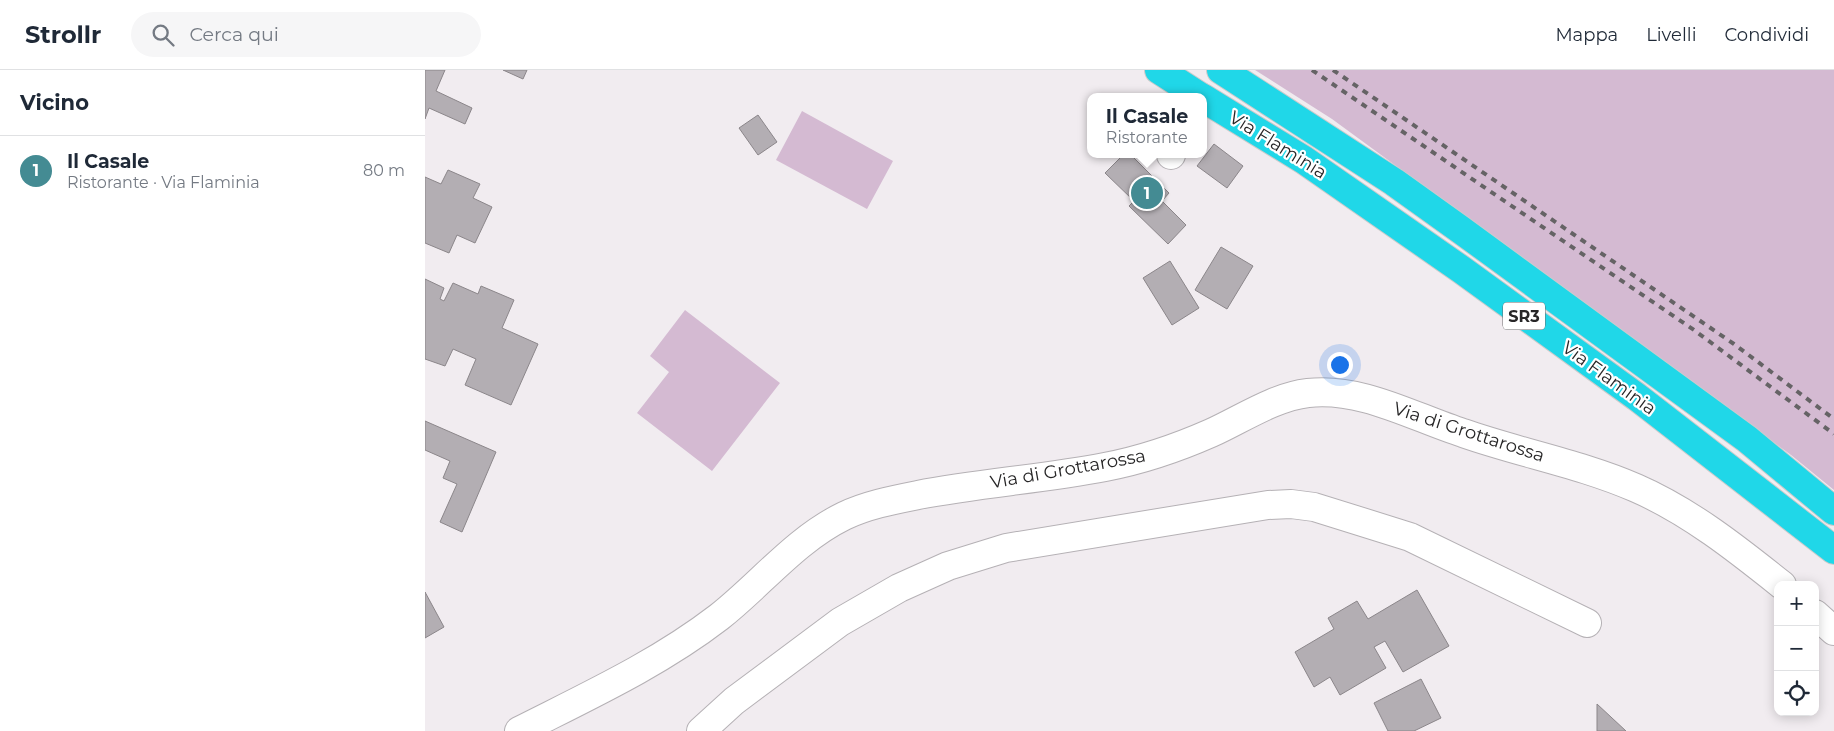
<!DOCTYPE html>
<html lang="it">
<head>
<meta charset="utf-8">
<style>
	body { margin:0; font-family:Montserrat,sans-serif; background:#f6f6f7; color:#1f2937 }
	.controls { position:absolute; right:15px; bottom:15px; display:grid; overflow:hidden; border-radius:10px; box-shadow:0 2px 12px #0003 }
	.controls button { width:45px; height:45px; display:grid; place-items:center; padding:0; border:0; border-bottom:1px solid #e0e1e3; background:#fff; color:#1f2937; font:25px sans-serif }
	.you { position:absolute; left:914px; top:294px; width:18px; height:18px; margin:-12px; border:4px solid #fff; border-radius:50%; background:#1a73e8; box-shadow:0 0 0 8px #1a73e833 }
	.badge { display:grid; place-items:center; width:32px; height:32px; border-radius:50%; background:#448b93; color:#fff; font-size:16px; font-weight:700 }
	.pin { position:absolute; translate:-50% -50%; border:2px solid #fff; box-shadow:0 1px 5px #0006 }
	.popup { position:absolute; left:662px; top:23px; width:120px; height:65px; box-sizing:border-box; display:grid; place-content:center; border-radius:10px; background:#fff; filter:drop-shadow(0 1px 4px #0005); font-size:16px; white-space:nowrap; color:#747a83 }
	.popup b { font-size:19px; color:#1f2937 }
	.popup::after { content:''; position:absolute; left:50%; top:100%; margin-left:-10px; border:10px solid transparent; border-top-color:#fff }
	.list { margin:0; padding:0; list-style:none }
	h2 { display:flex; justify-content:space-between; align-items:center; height:65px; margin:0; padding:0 20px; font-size:21px }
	h2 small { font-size:16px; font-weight:400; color:#747a83 }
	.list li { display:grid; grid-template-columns:32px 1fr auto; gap:15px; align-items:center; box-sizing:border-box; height:70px; padding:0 20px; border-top:1px solid #e0e1e3 }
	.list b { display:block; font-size:19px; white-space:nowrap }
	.list p { margin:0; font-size:16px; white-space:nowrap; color:#747a83 }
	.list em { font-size:16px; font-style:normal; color:#747a83 }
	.icon { flex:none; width:28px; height:28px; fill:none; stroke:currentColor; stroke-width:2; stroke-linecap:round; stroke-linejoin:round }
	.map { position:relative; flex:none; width:1409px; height:661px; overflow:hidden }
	header { display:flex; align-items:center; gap:30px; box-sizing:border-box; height:70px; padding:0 25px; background:#fff; border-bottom:1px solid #e0e1e3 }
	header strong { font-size:24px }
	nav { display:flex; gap:28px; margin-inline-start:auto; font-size:18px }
	.search { width:350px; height:45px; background:#f6f6f7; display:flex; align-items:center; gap:12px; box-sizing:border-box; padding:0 18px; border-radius:28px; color:#747a83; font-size:19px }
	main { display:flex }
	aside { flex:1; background:#fff }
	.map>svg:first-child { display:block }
	.green { fill:#d4bad2 }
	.building { fill:#b3aeb3; stroke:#8b868a }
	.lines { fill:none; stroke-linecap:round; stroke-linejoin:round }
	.minor-casing { stroke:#b5b1b5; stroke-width:30 }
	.highway-casing { stroke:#cbcbcb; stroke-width:30 }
	.minor { stroke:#fff; stroke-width:28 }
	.highway { stroke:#20d7e8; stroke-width:28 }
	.rail { stroke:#656365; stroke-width:4; stroke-dasharray:6 6; stroke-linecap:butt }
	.labels { text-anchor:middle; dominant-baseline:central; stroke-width:4.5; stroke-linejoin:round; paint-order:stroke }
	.shield { fill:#fff; stroke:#686768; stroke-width:1 }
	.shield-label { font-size:16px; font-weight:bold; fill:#272627 }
	.street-label { font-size:18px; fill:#272627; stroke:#fff }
</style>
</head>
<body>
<header>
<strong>Strollr</strong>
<div class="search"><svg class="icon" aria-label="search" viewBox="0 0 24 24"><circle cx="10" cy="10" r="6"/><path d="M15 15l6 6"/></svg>Cerca qui</div>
<nav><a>Mappa</a><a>Livelli</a><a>Condividi</a></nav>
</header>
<main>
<aside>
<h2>Vicino<small></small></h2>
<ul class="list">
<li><span class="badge">1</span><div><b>Il Casale</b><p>Ristorante · Via Flaminia</p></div><em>80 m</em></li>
</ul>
</aside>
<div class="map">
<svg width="1409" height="661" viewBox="0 0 1409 661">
	<rect width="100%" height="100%" fill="#f1ecf0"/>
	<g class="green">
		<polygon points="830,0 1409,0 1409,420 1366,385 907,49"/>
		<polygon points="377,41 468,91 442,139 351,90"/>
		<polygon points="260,240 355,313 287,401 212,343 244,302 225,286"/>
	</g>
	<g class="building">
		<polygon points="0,0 20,0 11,21 47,38 40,54 4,38 0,49"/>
		<polygon points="78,0 102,0 98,9"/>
		<polygon points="333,45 352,72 333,85 314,58"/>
		<polygon points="789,74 818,96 802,118 772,96"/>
		<polygon points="699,84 705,84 744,123 737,131 761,155 743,174 704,136 709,131 680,103"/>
		<polygon points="23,100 55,114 48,128 67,137 50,173 32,165 24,183 0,173 0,107 16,114"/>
		<polygon points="796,177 828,196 802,239 770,220"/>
		<polygon points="745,191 774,238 747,255 718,208"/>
		<polygon points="0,209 19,218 15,229 19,231 28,213 53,224 56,216 89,230 77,258 113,274 86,335 40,315 51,289 28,279 20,296 0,289"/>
		<polygon points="0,351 71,382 37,462 15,452 32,414 18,408 25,391 0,380"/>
		<polygon points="992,520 1024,576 978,602 960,571 949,577 961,598 915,625 905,607 889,617 870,582 909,559 903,548 932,531 943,549"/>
		<polygon points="0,522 19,557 0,568"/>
		<polygon points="996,609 1016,648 989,661 963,661 949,633"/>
		<polygon points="1172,634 1201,661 1172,661"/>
	</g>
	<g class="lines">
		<defs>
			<g id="minor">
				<polyline points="746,85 746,84"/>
				<polyline points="1390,544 1409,561"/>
				<path d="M94 661C163 626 233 594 294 547 336 514 370 470 419 446 442 435 468 430 493 425 555 413 618 409 680 397 717 390 752 378 786 363 817 349 849 327 883 323 937 317 988 347 1038 363 1095 383 1156 394 1211 418 1264 441 1312 479 1357 515"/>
				<polyline points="276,661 309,631 415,552 474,518 523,496 581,478 843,435 866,434 889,437 985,467 1162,553"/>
			</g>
			<g id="highway">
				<polyline points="734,0 776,27"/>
				<polyline points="796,0 969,112 1036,160 1322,369 1409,441"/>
				<polyline points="778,28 879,90 1037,200 1212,327 1409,480"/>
			</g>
		</defs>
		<use href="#minor" class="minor-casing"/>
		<use href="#highway" class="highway-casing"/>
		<use href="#minor" class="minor"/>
		<use href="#highway" class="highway"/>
		<g class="rail">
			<polyline points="887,0 1269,260 1409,364"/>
			<polyline points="908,0 1309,274 1409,349"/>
		</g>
	</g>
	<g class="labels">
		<rect class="shield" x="1078" y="232.5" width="42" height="27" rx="4"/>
		<g class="shield-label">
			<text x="1099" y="246">SR3</text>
		</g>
		<g class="street-label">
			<text transform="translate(853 75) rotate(32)">Via Flaminia</text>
			<text transform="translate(1184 308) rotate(36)">Via Flaminia</text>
			<text transform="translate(1044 362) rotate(18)">Via di Grottarossa</text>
			<text transform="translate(643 399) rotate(-10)">Via di Grottarossa</text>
		</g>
	</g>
</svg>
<div class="controls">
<button>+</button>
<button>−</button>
<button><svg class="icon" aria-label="locate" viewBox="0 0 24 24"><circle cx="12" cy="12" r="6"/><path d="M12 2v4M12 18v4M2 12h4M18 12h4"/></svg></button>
</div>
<div class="you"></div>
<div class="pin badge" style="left:722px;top:123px">1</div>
<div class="popup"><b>Il Casale</b>Ristorante</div>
</div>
</main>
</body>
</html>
